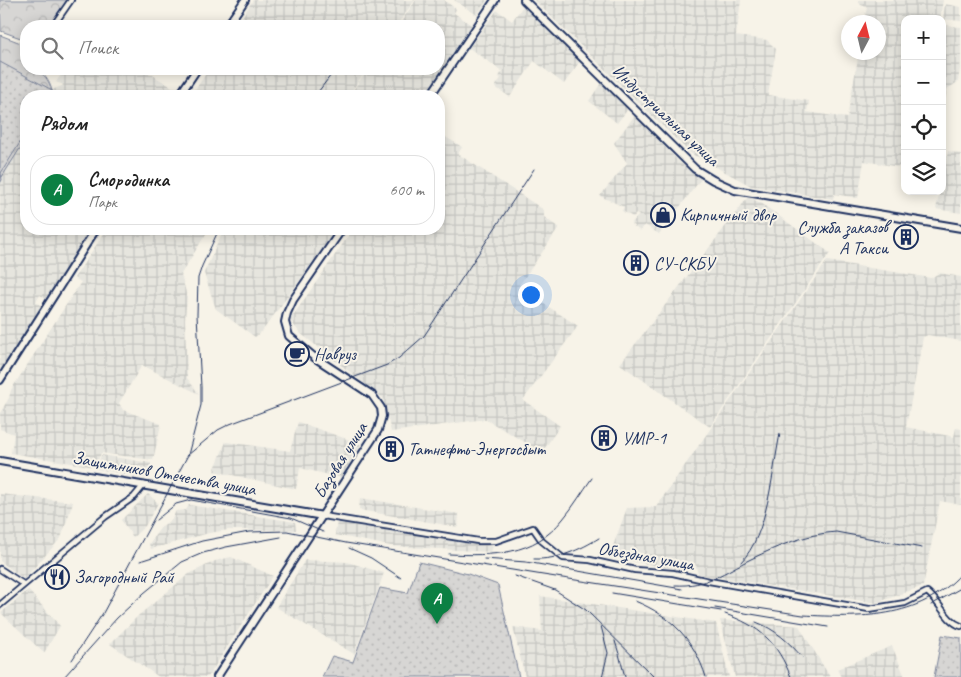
<!DOCTYPE html>
<html lang="ru">
<head>
<meta charset="utf-8">
<style>
	body { margin:0; font-family:Caveat,sans-serif; background:#f6f6f6; color:#222 }
	.controls { position:absolute; right:15px; top:15px; display:grid; overflow:hidden; border-radius:10px; box-shadow:0 2px 12px #0003 }
	.controls button { width:45px; height:45px; display:grid; place-items:center; padding:0; border:0; border-bottom:1px solid #e0e0e0; background:#fff; color:#222; font:25px sans-serif }
	.compass { position:absolute; left:841px; top:15px; width:45px; height:45px; border-radius:50%; background:#fff; box-shadow:0 2px 12px #0003; rotate:7deg }
	.you { position:absolute; left:530px; top:294px; width:18px; height:18px; margin:-12px; border:4px solid #fff; border-radius:50%; background:#1a73e8; box-shadow:0 0 0 8px #1a73e833 }
	.badge { display:grid; place-items:center; width:32px; height:32px; border-radius:50%; background:#0b8043; color:#fff; font-size:16px; font-weight:700 }
	.pin { position:absolute; translate:-50% -41px; filter:drop-shadow(0 1px 2px #0008) }
	.pin::after { content:''; position:absolute; top:26px; width:18px; height:15px; background:inherit; clip-path:polygon(0 0,100% 0,50% 100%) }
	.list { margin:0; padding:0; list-style:none }
	h2 { display:flex; justify-content:space-between; align-items:center; height:65px; margin:0; padding:0 20px; font-size:21px }
	h2 small { font-size:16px; font-weight:400; color:#767676 }
	.list li { display:grid; grid-template-columns:32px 1fr auto; gap:15px; align-items:center; box-sizing:border-box; height:70px; margin:0 10px 10px; padding:0 10px; border:1px solid #e0e0e0; border-radius:20px }
	.list b { display:block; font-size:19px; white-space:nowrap }
	.list p { margin:0; font-size:16px; white-space:nowrap; color:#767676 }
	.list em { font-size:16px; font-style:normal; color:#767676 }
	.icon { flex:none; width:28px; height:28px; fill:none; stroke:currentColor; stroke-width:2; stroke-linecap:round; stroke-linejoin:round }
	.map { position:relative; flex:none; width:961px; height:677px; overflow:hidden }
	.search { position:absolute; background:#fff; box-shadow:0 2px 12px #0003; left:20px; top:20px; width:425px; height:55px; display:flex; align-items:center; gap:12px; box-sizing:border-box; padding:0 18px; border-radius:20px; color:#767676; font-size:19px }
	.panel { position:absolute; background:#fff; box-shadow:0 2px 12px #0003; left:20px; top:90px; width:425px; height:145px; border-radius:20px }
	.map>svg:first-child { display:block }
	.industrial { fill:url(#industrial-grid) }
	.forest { fill:url(#forest-crowns); stroke:#798299 }
	.garden { fill:url(#garden-dots); stroke:#798299 }
	.lines { fill:none; stroke-linecap:round; stroke-linejoin:round }
	.street-casing { stroke:#1b2f5e; stroke-width:8 }
	.secondary-casing { stroke:#1b2f5e; stroke-width:10 }
	.street { stroke:#f7f3e8; stroke-width:4.5 }
	.secondary { stroke:#f7f3e8; stroke-width:6 }
	.rail { stroke:#1b2f5e; stroke-width:1 }
	.labels { text-anchor:middle; dominant-baseline:central; stroke-width:4; stroke-linejoin:round; paint-order:stroke }
	.street-label { font-size:18px; fill:#1b2f5e; stroke:#f7f3e8 }
	.poi-label { font-size:18px; fill:#1b2f5e; stroke:#f7f3e8; text-anchor:start }
</style>
</head>
<body>
<div class="map">
<svg width="961" height="677" viewBox="0 0 961 677">
	<defs>
		<pattern id="industrial-grid" width="8" height="8" patternUnits="userSpaceOnUse" patternTransform="scale(1.25)"><rect width="8" height="8" fill="#e6e5de"/><path d="M0 4h8M4 0v8" fill="none" stroke="#c5c5c1"/></pattern>
		<pattern id="forest-crowns" width="20" height="18" patternUnits="userSpaceOnUse" patternTransform="scale(1.25)"><rect width="20" height="18" fill="#d7d6d4"/><path d="M2 6a3 3 0 1 1 6 0M12 15a3 3 0 1 1 6 0" fill="none" stroke="#b8b8b8"/></pattern>
		<pattern id="garden-dots" width="8" height="8" patternUnits="userSpaceOnUse" patternTransform="scale(1.25)"><rect width="8" height="8" fill="#d7d6d4"/><path d="M2 2h.1M6 6h.1" fill="none" stroke="#b8b8b8" stroke-width="1.8" stroke-linecap="round"/></pattern>
	</defs>
	<rect width="100%" height="100%" fill="#f7f3e8"/>
	<filter id="ink" filterUnits="userSpaceOnUse"><feTurbulence type="fractalNoise" baseFrequency=".02" numOctaves="2"/><feDisplacementMap in="SourceGraphic" scale="10" xChannelSelector="R" yChannelSelector="G"/><feConvolveMatrix kernelMatrix="1 2 1 2 8 2 1 2 1" color-interpolation-filters="sRGB"/></filter>
	<g filter="url(#ink)">
		<g class="industrial">
			<polygon points="253,0 415,0 396,26 236,26"/>
			<polygon points="416,0 444,0 456,9 454,13 473,26 426,96 349,96 368,69 439,69 439,26 398,26"/>
			<polygon points="454,0 487,0 477,15"/>
			<polygon points="534,0 741,0 736,36 767,40 776,49 768,95 809,101 807,112 847,118 859,53 878,52 878,22 864,22 867,7 861,5 857,0 943,0 940,19 905,19 905,168 864,161 858,198 834,194 833,199 751,186 690,153"/>
			<polygon points="945,4 961,7 961,21 943,19"/>
			<polygon points="523,6 580,61 564,84 534,61 510,97 495,87 501,78 499,77 502,71 469,48 497,10 512,21"/>
			<polygon points="942,25 961,27 961,62 958,82 947,89 945,99 942,99"/>
			<polygon points="65,69 143,69 175,89 176,92 173,96 49,96 52,90 64,85 56,82"/>
			<polygon points="209,69 367,69 348,96 191,96"/>
			<polygon points="601,83 629,108 617,123 589,101"/>
			<polygon points="635,115 679,162 701,179 659,234 645,225 640,231 631,224 639,215 636,214 633,217 622,211 624,207 600,196 627,163 614,143"/>
			<polygon points="26,133 26,229 92,229 48,300 40,295 36,302 43,307 0,377 0,183 2,180 1,174"/>
			<polygon points="439,133 462,147 458,154 544,210 544,217 559,228 518,287 578,326 523,400 560,426 542,452 485,419 391,432 383,398 300,333 290,320 353,229 439,229"/>
			<polygon points="948,151 961,154 961,213 936,209 940,191 942,191 942,181"/>
			<polygon points="748,197 761,203 830,253 710,427 620,364"/>
			<polygon points="107,229 209,229 181,274 187,296 185,319 187,378 199,394 142,365 119,403 123,410 161,424 153,460 101,453 95,467 11,453 14,434 0,429 0,413 9,398 11,390 81,282 74,278"/>
			<polygon points="224,229 337,229 263,330 255,337 216,309 204,273"/>
			<polygon points="827,261 931,278 939,273 961,277 961,341 928,335 923,337 906,427 954,437 956,428 961,429 961,505 940,501 923,586 876,603 698,574 695,563 687,562 680,570 609,557 627,508 656,507"/>
			<polygon points="298,422 361,444 342,478 300,468 296,489 214,471 226,442 290,451"/>
			<polygon points="101,455 151,463 148,478 97,469"/>
			<polygon points="0,494 73,502 61,538 24,579 0,561"/>
			<polygon points="148,494 158,503 145,526 133,537 121,520"/>
			<polygon points="360,498 459,514 458,527 359,510"/>
			<polygon points="189,505 295,522 296,530 228,530 209,533 151,549 149,544 161,527 172,519 176,511 186,510"/>
			<polygon points="337,521 493,546 491,552 391,546 335,535"/>
			<polygon points="231,557 273,576 208,677 159,677 110,644 139,615 189,574 215,561"/>
			<polygon points="305,560 347,562 384,573 354,654 276,607"/>
			<polygon points="28,590 60,626 44,653 1,613"/>
			<polygon points="540,596 716,623 729,677 525,677 513,627 542,631"/>
			<polygon points="720,620 799,626 830,677 735,677"/>
			<polygon points="892,646 905,677 841,677 837,669"/>
		</g>
		<g class="forest">
			<path d="M0 0H70C54 23 55 26 26 26V40L1 31Z"/>
			<path d="M0 35 26 45V69C43 69 49 79 53 94L52 96H26V139L0 180Z"/>
		</g>
		<g class="garden">
			<polygon points="0,62 52,90 49,96 26,96 26,133 1,173 2,180 0,183"/>
			<polygon points="419,562 468,574 498,585 519,677 322,677 332,656 353,662 380,588 408,593"/>
			<polygon points="942,635 961,638 961,677 934,677"/>
		</g>
		<g class="lines">
			<defs>
				<g id="street">
					<polyline points="53,26 71,0"/>
					<path d="M323 516 478 541H496L533 528 542 541 563 558 590 560 635 570 673 573 709 581 869 609 905 603 927 592C940 602 946 621 961 626"/>
					<polyline points="0,569 23,584"/>
					<polyline points="0,605 105,517 134,497 144,485"/>
				</g>
				<g id="secondary">
					<polyline points="524,0 695,169 713,180 735,190 961,228"/>
					<polyline points="227,26 245,0"/>
					<polyline points="179,96 197,69"/>
					<polyline points="430,96 495,0"/>
					<polyline points="0,380 96,229"/>
					<polyline points="0,461 323,516"/>
					<polyline points="217,677 378,430 382,416 381,408 372,395 314,357 289,336 285,322 287,313 293,300 342,229"/>
				</g>
			</defs>
			<use href="#street" class="street-casing"/>
			<use href="#secondary" class="secondary-casing"/>
			<use href="#street" class="street"/>
			<use href="#secondary" class="secondary"/>
			<g class="rail">
				<polyline points="315,96 331,75"/>
				<polyline points="188,455 201,405 201,387 197,315 198,278 202,266 219,229"/>
				<polyline points="156,520 176,504 191,500 291,518 323,532"/>
				<polyline points="349,548 371,558 401,578"/>
				<path d="M449 554C492 556 534 556 563 519 574 506 582 492 592 478"/>
				<polyline points="484,559 526,562 682,589"/>
				<path d="M534 559C557 560 580 550 599 538"/>
				<path d="M140 561 202 541 249 532 287 531 346 543 543 575 803 615C859 618 919 620 961 574"/>
				<path d="M741 562C768 535 772 472 780 434"/>
				<polyline points="515,576 555,590 586,610 654,677"/>
				<path d="M675 585C707 587 724 572 751 559 778 546 806 534 836 532L922 548"/>
				<polyline points="612,593 721,611"/>
				<path d="M635 601C672 616 694 640 706 677"/>
				<polyline points="931,605 961,588"/>
				<polyline points="715,608 828,627"/>
				<path d="M725 614C760 626 777 642 791 677"/>
				<path d="M756 622C775 629 789 642 802 657"/>
				<polyline points="601,626 608,653 602,677"/>
				<polyline points="615,641 619,654 625,677"/>
				<polyline points="72,660 103,613 188,455 218,430 230,424 387,365 399,358 424,336 534,169"/>
				<polyline points="64,677 117,618 144,593 182,562 203,553 226,547 281,537"/>
			</g>
		</g>
	</g>
	<defs>
		<symbol id="shop-ring" viewBox="-11 -11 22 22"><circle r="9.5" fill="#f7f3e8" stroke="#1b2f5e" stroke-width="1.5"/><path d="M-5-2.5h2.3a2.7 3.5 0 0 1 5.4 0H5L5.5 6h-11ZM-1.5-2.5h3a1.5 2.3 0 0 0-3 0Z" fill="#1b2f5e"/></symbol>
		<symbol id="building-ring" viewBox="-11 -11 22 22"><circle r="9.5" fill="#f7f3e8" stroke="#1b2f5e" stroke-width="1.5"/><path d="M-4-6H4V6H1V3H-1V6H-4ZM-2.5-4.3h1.7v1.8h-1.7ZM.8-4.3h1.7v1.8H.8ZM-2.5-1h1.7V.8h-1.7ZM.8-1h1.7V.8H.8Z" fill="#1b2f5e"/></symbol>
		<symbol id="cafe-ring" viewBox="-11 -11 22 22"><circle r="9.5" fill="#f7f3e8" stroke="#1b2f5e" stroke-width="1.5"/><path d="M-5.5-4.5H6V0H3Q3 3.5 0 3.5H-2.5Q-5.5 3.5-5.5 0ZM3-3.2v2h1.7v-2ZM-6 4.5H4V6H-6Z" fill="#1b2f5e"/></symbol>
		<symbol id="restaurant-ring" viewBox="-11 -11 22 22"><circle r="9.5" fill="#f7f3e8" stroke="#1b2f5e" stroke-width="1.5"/><path d="M-5-6h1v4h1v-4h1v4h1v-4h1v5L-1.5 .5V6h-2V.5L-5-1ZM5-6V6H3V1.5H1.5Q1.5-4 5-6Z" fill="#1b2f5e"/></symbol>
	</defs>
	<g fill-rule="evenodd">
		<use href="#shop-ring" x="649" y="201" width="28" height="28"/>
		<use href="#building-ring" x="892" y="223" width="28" height="28"/>
		<use href="#building-ring" x="622" y="249" width="28" height="28"/>
		<use href="#cafe-ring" x="283" y="340" width="28" height="28"/>
		<use href="#building-ring" x="590" y="424" width="28" height="28"/>
		<use href="#building-ring" x="377" y="435" width="28" height="28"/>
		<use href="#restaurant-ring" x="43" y="563" width="28" height="28"/>
	</g>
	<g class="labels">
		<g class="street-label">
			<text transform="translate(666 115) rotate(43)">Индустриальная улица</text>
			<text transform="translate(340 460) rotate(-58)">Базовая улица</text>
			<text transform="translate(164 473) rotate(10)">Защитников Отечества улица</text>
			<text transform="translate(646 556) rotate(10)">Объездная улица</text>
		</g>
		<g class="poi-label">
			<text x="680" y="215">Кирпичный двор</text>
			<text x="888" y="227" text-anchor="end">Служба заказов<tspan x="888" dy="21">А Такси</tspan></text>
			<text x="654" y="263">СУ-СКБУ</text>
			<text x="314" y="354">Навруз</text>
			<text x="622" y="438">УМР-1</text>
			<text x="408" y="449">Татнефть-Энергосбыт</text>
			<text x="74" y="577">Загородный Рай</text>
		</g>
	</g>
</svg>
<div class="controls">
<button>+</button>
<button>−</button>
<button><svg class="icon" aria-label="locate" viewBox="0 0 24 24"><circle cx="12" cy="12" r="6"/><path d="M12 2v4M12 18v4M2 12h4M18 12h4"/></svg></button>
<button><svg class="icon" aria-label="layers" viewBox="0 0 24 24"><path d="M12 4l9 5-9 5-9-5zM3 14l9 5 9-5"/></svg></button>
</div>
<svg class="compass" viewBox="-18 -18 36 36"><path d="M0-13l5 13h-10z" fill="#e53935"/><path d="M0 13l5-13h-10z" fill="#767676"/></svg>
<div class="you"></div>
<div class="pin badge" style="left:437px;top:624px">A</div>
<div class="search"><svg class="icon" aria-label="search" viewBox="0 0 24 24"><circle cx="10" cy="10" r="6"/><path d="M15 15l6 6"/></svg>Поиск</div>
<section class="panel">
<h2>Рядом<small></small></h2>
<ul class="list">
<li><span class="badge">A</span><div><b>Смородинка</b><p>Парк</p></div><em>600 m</em></li>
</ul>
</section>
</div>
</body>
</html>
